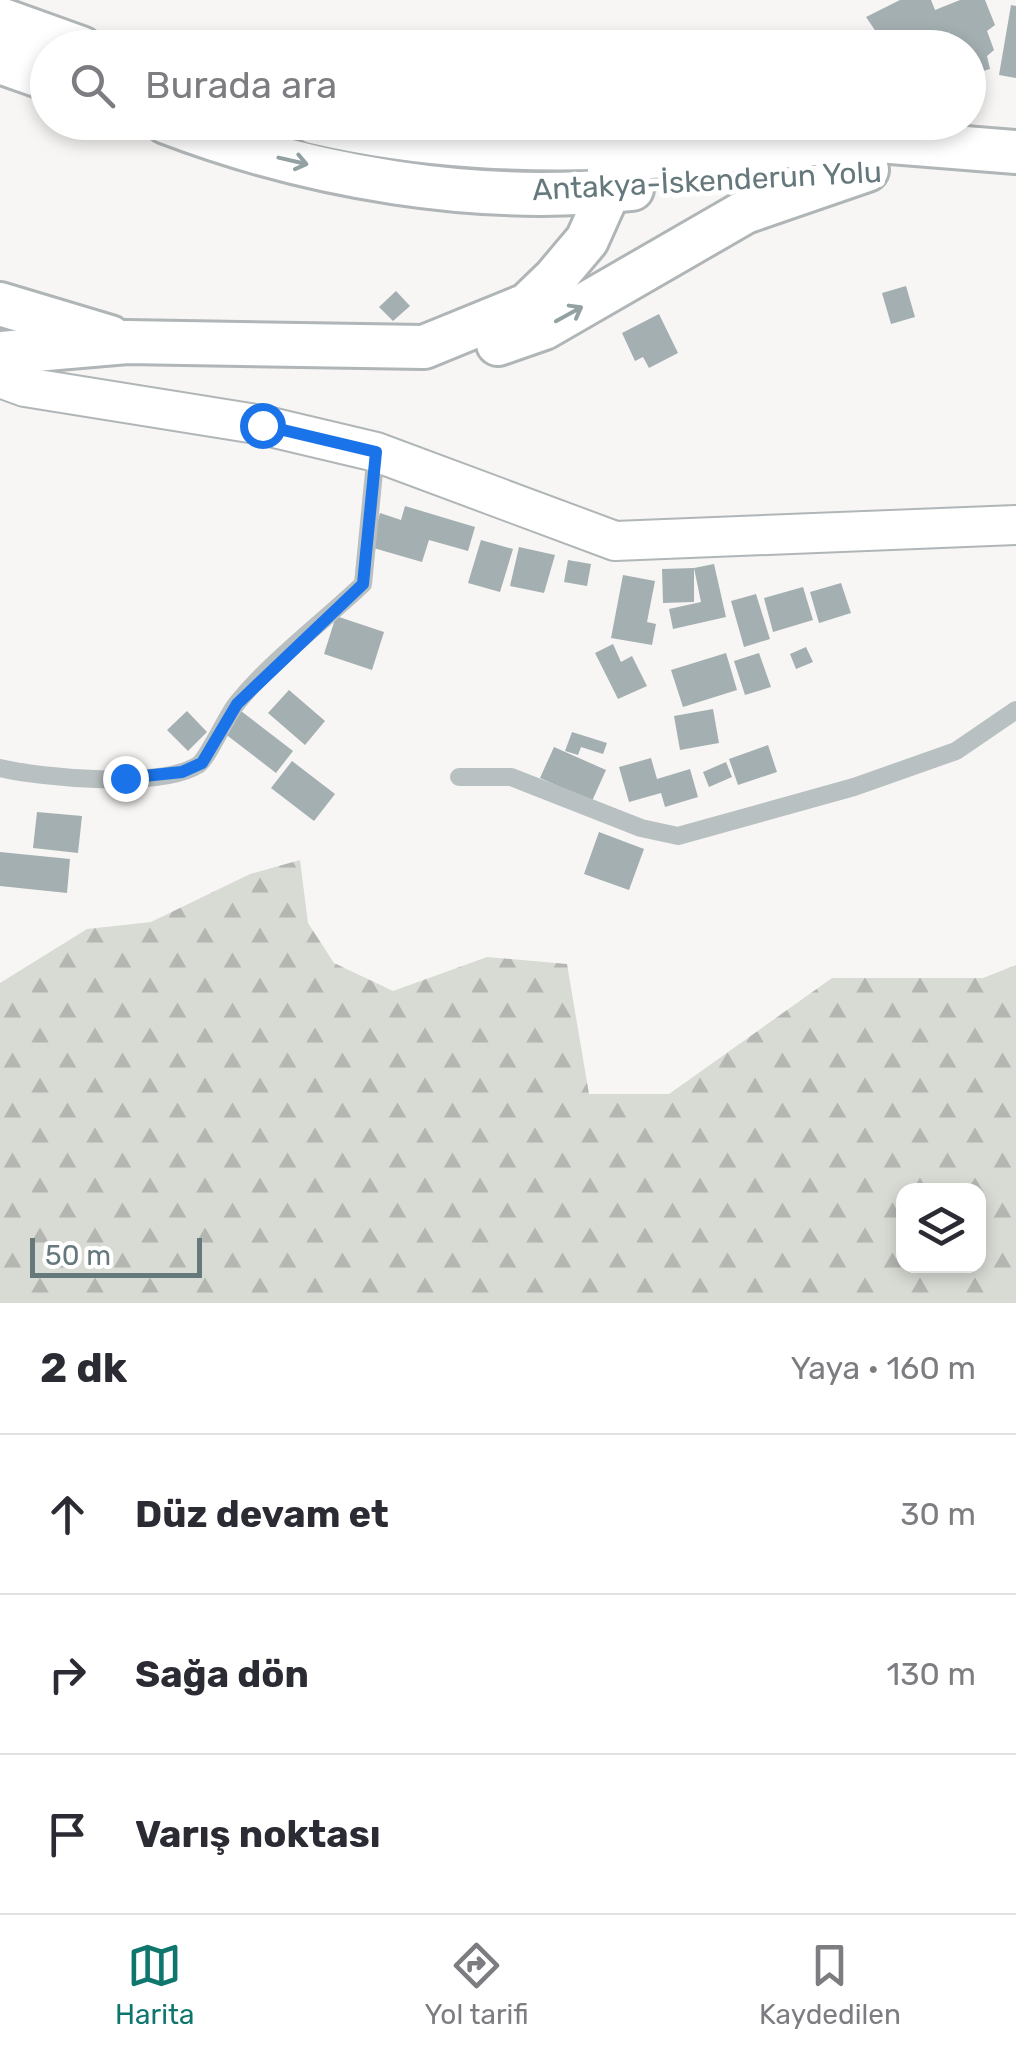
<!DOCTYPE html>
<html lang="tr">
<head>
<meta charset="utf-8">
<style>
	body { margin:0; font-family:Rubik,sans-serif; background:#f2f2f3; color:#2b2b33 }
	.controls { position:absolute; right:30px; bottom:30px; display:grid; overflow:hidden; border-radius:20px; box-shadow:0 5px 15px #0003 }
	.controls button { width:90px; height:90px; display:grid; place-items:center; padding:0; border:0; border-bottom:2px solid #e1e1e2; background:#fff; color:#2b2b33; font:50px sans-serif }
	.scale { position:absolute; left:30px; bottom:25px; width:172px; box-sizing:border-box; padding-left:10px; border:5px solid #65797c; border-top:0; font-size:28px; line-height:35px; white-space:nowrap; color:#65797c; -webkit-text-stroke:8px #fff; paint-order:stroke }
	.stop { position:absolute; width:30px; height:30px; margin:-22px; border:8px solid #1a73e8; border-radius:50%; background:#fff }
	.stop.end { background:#1a73e8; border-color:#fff; box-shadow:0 2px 10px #0008 }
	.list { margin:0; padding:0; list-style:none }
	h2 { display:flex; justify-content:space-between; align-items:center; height:130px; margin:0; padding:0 40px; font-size:42px }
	h2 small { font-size:32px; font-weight:400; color:#7c7c81 }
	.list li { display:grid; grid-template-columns:65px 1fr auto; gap:30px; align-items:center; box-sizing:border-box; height:160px; padding:0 40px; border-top:2px solid #e1e1e2 }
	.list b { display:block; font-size:38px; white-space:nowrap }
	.list em { font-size:32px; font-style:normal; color:#7c7c81 }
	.icon { flex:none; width:55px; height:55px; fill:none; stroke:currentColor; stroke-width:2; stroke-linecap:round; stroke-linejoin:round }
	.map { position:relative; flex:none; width:1016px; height:1303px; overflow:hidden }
	.search { position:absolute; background:#fff; box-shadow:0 5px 15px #0003; left:30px; right:30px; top:30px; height:110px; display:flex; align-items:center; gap:25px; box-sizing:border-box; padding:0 35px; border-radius:55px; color:#7c7c81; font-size:38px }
	.sheet { height:610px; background:#fff }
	nav { display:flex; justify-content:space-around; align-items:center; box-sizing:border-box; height:140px; border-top:2px solid #e1e1e2; background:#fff; font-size:28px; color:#7c7c81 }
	nav a { display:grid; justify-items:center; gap:5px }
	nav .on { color:#0f766e }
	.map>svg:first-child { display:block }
	.forest { fill:url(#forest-firs); fill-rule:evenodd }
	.building { fill:#a4afb1 }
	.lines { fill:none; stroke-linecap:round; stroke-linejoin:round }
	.major-casing { stroke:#b0b6b8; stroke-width:42 }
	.highway-casing { stroke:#b0b5b7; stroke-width:48 }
	.minor { stroke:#b9c0c1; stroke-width:18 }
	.major { stroke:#fff; stroke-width:38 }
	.highway { stroke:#fff; stroke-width:42 }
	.oneway { stroke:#93a1a3 }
	.route { stroke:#1a73e8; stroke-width:12 }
	.labels { text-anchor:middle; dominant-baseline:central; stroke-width:10; stroke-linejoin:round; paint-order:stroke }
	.street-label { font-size:30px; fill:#65797c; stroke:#fff }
</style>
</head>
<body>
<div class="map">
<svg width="1016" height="1303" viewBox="0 0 1016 1303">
	<defs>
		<pattern id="forest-firs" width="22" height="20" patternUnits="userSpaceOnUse" patternTransform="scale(2.5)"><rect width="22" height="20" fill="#d8dbd4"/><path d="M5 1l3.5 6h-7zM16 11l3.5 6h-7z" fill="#b3b6b1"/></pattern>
	</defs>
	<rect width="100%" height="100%" fill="#f7f6f4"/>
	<path class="forest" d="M300 860 308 923 334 963 393 991 487 957 567 964 589 1094H669L832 978H983L1016 965V1303H0V983L87 929 151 922 250 874ZM904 1190H978V1266H904Z"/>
	<g class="building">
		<polygon points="900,0 931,0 935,10 960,0 985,0 995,25 987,31 994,50 987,56 990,69 969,75 969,48 887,48 866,17"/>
		<polygon points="1011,5 1016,6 1016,78 999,75"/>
		<polygon points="906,286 915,317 891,324 882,293"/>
		<polygon points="396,291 410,306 393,321 379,307"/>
		<polygon points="659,314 678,353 649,368 643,357 635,361 622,333"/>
		<polygon points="405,506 475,527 468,551 429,540 422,562 370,547 380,513 401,520"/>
		<polygon points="481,540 513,549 500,592 468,583"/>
		<polygon points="519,547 555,555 544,593 510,586"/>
		<polygon points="568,560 591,564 587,586 564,582"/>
		<polygon points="714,564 726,617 673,629 669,609 701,602 694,568"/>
		<polygon points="694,568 694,602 663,603 662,569"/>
		<polygon points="623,575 655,581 647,622 656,624 652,645 611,638"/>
		<polygon points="841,583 851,613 819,623 810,592"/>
		<polygon points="803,587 813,620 773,632 764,598"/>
		<polygon points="756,594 770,639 744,647 731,601"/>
		<polygon points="336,616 384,632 372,670 324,654"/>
		<polygon points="613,644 621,662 632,656 647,686 618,699 595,653"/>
		<polygon points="806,647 813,662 796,669 790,654"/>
		<polygon points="726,653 737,690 683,707 671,670"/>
		<polygon points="759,653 771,687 745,695 734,661"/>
		<polygon points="289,690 325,721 305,745 268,713"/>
		<polygon points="713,709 719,743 680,750 674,716"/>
		<polygon points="187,711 207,732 188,751 167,730"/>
		<polygon points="241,711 293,751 276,773 224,733"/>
		<polygon points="572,732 607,743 603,754 581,747 578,755 565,751"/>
		<polygon points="768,745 777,772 738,785 729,759"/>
		<polygon points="554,747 606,770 592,801 540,778"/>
		<polygon points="651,758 657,779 690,769 698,797 665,807 661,793 629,802 619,767"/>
		<polygon points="292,761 335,794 314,821 271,788"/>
		<polygon points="726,762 732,777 709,787 703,772"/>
		<polygon points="37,812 82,816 78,853 33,848"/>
		<polygon points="599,832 644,849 629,890 584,874"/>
		<polygon points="0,852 70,859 67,893 0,886"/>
	</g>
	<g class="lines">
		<defs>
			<polyline id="major" points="0,378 25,387 262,425 376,452 615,541 1016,525"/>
			<g id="highway">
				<polyline points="0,19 81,48"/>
				<polyline points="0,62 48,79"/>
				<path d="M166 122C310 177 478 206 632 189"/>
				<path d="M313 122C424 148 533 152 647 146"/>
				<polyline points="0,304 110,337"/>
				<polyline points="498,344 544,328 745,212 867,170"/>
				<polyline points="0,353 127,342 424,347 527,305 555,278 587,240 609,191 609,169 625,159 866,140 1016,152"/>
			</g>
		</defs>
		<use href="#major" class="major-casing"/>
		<use href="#highway" class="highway-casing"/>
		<g class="minor">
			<path d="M0 768C43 778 160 789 198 765 207 759 225 720 234 707 267 664 323 622 363 584L376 452"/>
			<polyline points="459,777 511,777 641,828 678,836 854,787 956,751 1016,710"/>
		</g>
		<use href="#major" class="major"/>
		<use href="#highway" class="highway"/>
	</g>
	<defs><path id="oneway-shaft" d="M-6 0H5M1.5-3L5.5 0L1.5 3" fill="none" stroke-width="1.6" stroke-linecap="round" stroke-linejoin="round" transform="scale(2.5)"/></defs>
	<g class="oneway">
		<use href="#oneway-shaft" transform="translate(293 161) rotate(13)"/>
		<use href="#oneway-shaft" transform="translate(569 314) rotate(-29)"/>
	</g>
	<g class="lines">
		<polyline class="route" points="125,778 182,772 202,763 237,704 363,584 376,452 262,425"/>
	</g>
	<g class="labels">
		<g class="street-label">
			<text transform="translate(707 181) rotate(-3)">Antakya-İskenderun Yolu</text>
		</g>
	</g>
</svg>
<div class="controls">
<button><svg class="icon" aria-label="layers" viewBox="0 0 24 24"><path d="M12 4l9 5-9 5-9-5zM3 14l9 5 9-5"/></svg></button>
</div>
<div class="scale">50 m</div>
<div class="stop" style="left:262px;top:425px"></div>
<div class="stop end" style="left:125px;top:778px"></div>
<div class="search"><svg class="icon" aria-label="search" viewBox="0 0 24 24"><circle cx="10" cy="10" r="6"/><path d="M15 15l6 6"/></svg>Burada ara</div>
</div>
<section class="sheet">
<h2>2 dk<small>Yaya · 160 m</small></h2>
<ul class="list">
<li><svg class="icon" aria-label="ahead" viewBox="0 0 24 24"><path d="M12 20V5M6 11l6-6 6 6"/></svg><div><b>Düz devam et</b></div><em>30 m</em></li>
<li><svg class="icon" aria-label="right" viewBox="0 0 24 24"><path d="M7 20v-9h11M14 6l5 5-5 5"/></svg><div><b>Sağa dön</b></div><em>130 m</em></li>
<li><svg class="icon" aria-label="arrive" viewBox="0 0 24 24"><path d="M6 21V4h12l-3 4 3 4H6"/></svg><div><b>Varış noktası</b></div></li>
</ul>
</section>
<nav>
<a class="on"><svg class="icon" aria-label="map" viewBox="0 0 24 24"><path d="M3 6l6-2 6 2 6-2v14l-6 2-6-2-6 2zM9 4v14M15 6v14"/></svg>Harita</a>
<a><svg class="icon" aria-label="directions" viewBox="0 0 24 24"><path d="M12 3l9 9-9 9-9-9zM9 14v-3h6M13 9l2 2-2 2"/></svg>Yol tarifi</a>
<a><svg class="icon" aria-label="saved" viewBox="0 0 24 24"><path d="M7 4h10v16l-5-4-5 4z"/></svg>Kaydedilen</a>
</nav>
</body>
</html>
